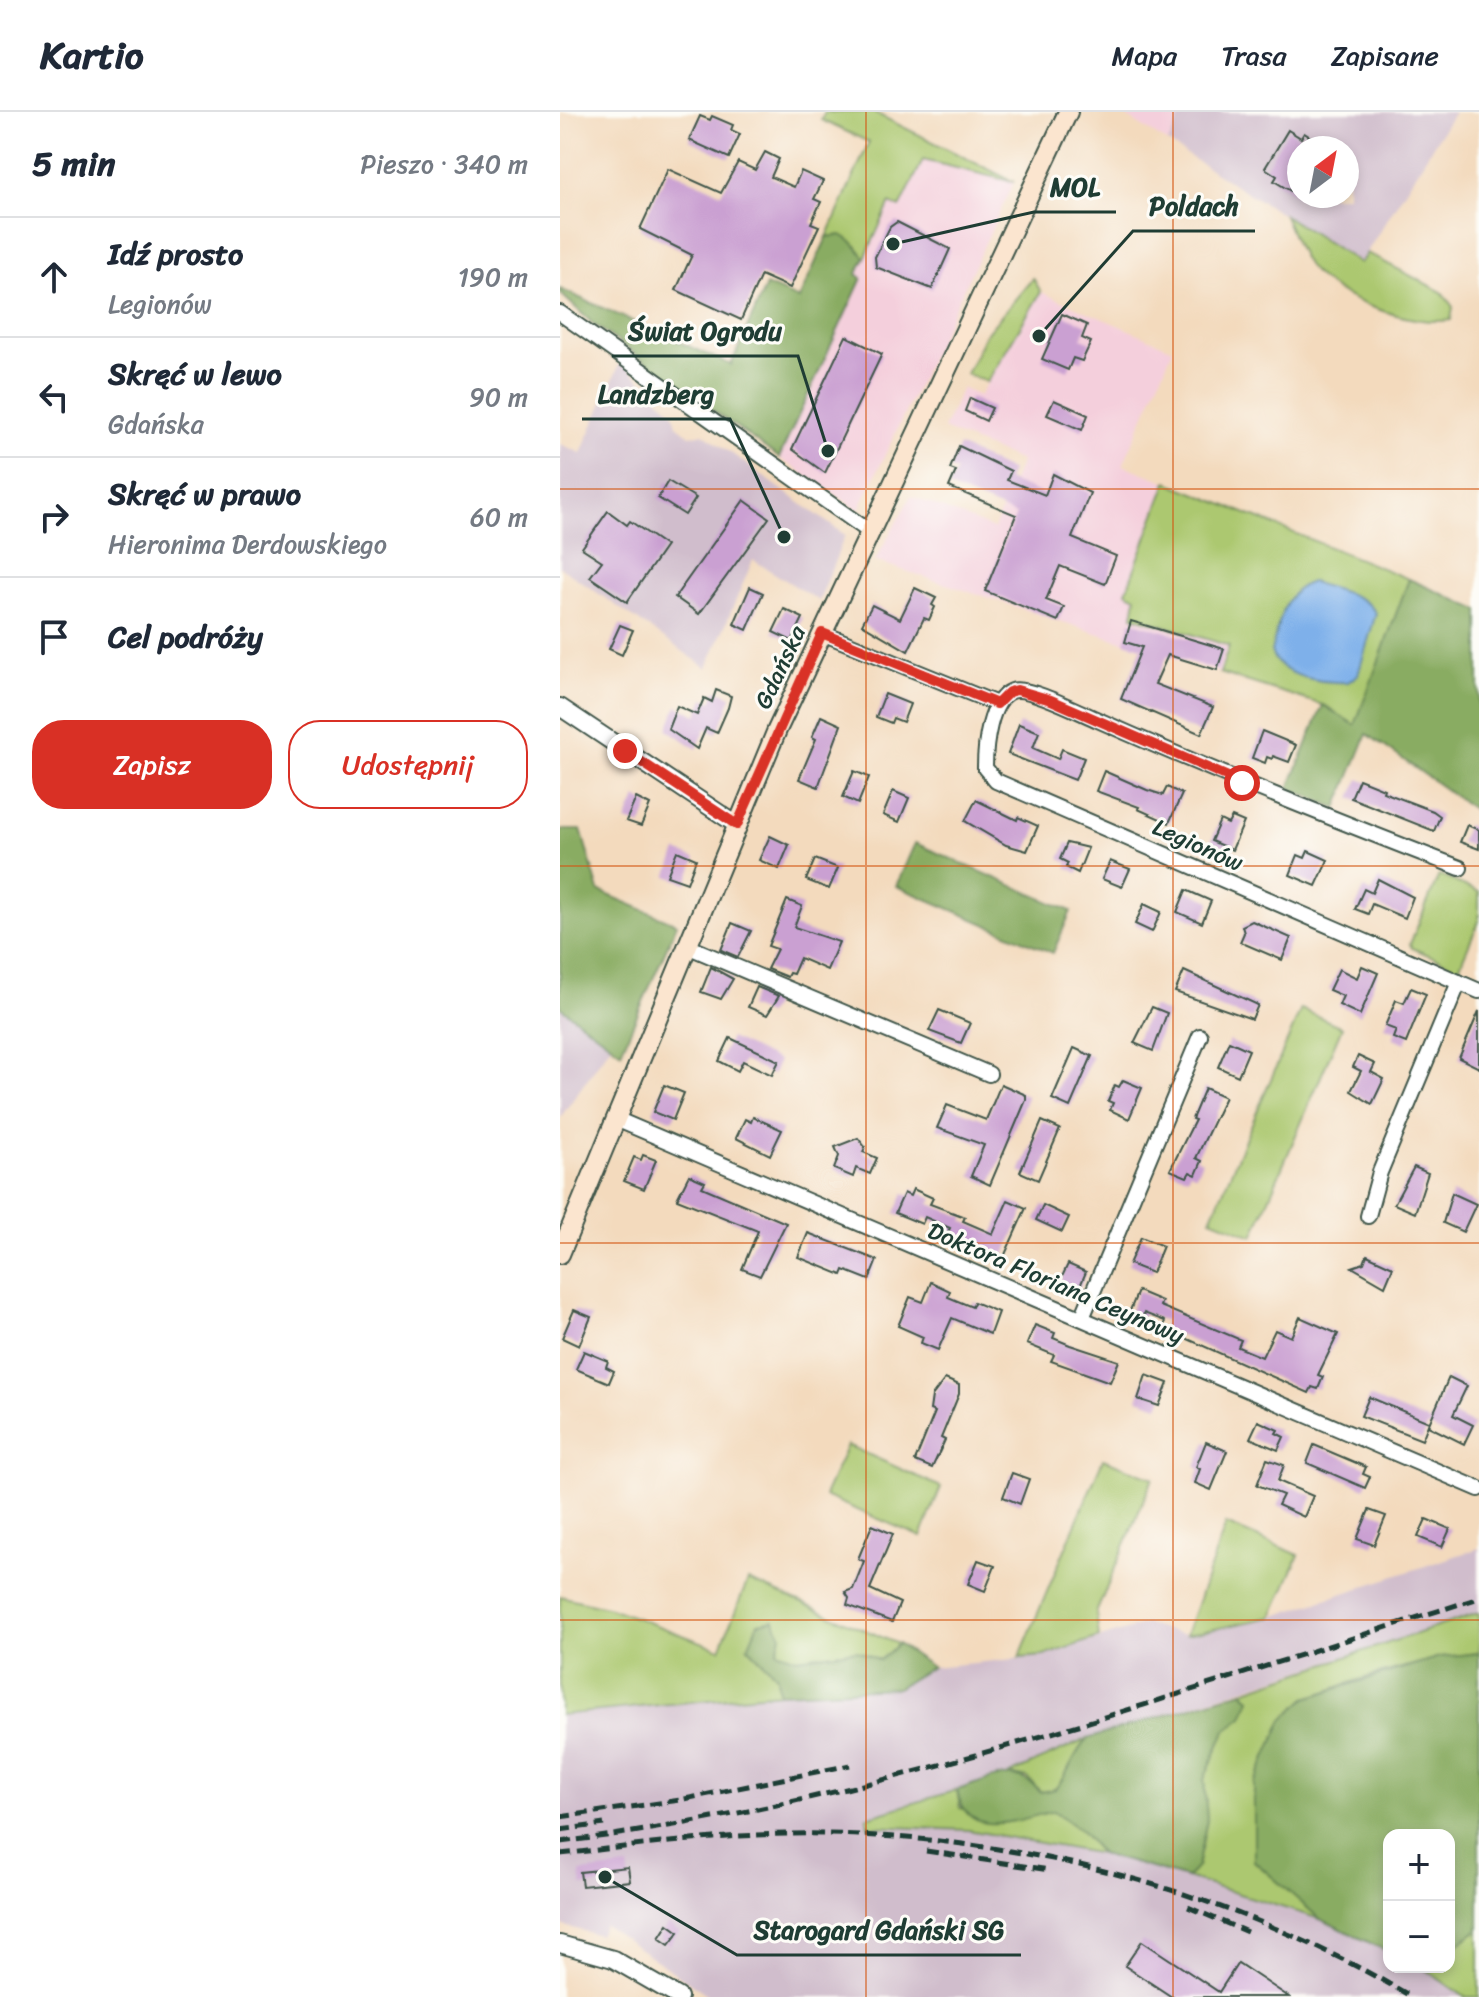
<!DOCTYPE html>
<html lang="pl">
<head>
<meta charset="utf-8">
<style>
	body { margin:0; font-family:Sriracha,sans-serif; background:#f2f2f3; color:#1f2937 }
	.controls { position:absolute; right:24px; bottom:24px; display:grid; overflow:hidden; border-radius:16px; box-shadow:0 4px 12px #0003 }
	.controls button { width:72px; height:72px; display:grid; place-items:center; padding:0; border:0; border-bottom:2px solid #e0e1e3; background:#fff; color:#1f2937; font:40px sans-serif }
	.compass { position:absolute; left:727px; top:24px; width:72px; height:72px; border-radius:50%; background:#fff; box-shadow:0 4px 12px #0003; rotate:32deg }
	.stop { position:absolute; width:24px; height:24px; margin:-18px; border:6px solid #d93025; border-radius:50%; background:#fff }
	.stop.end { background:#d93025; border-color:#fff; box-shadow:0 2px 8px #0008 }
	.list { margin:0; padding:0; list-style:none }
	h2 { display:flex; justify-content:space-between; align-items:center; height:104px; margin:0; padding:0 32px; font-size:34px }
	h2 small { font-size:26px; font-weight:400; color:#747a83 }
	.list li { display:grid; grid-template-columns:52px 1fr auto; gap:24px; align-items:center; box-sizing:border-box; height:120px; padding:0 32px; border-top:2px solid #e0e1e3 }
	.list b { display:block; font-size:30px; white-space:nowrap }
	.list p { margin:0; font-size:26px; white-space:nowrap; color:#747a83 }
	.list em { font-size:26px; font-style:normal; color:#747a83 }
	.actions { display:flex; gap:16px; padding:24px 32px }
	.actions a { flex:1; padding:18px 0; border:2px solid #d93025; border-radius:32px; text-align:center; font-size:28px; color:#d93025 }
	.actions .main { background:#d93025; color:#fff }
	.icon { flex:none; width:44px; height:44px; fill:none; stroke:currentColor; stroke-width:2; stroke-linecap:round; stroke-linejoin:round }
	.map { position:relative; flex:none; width:919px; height:1885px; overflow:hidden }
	header { display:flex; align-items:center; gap:48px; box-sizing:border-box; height:112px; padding:0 40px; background:#fff; border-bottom:2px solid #e0e1e3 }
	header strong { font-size:38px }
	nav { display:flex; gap:44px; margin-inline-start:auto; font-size:28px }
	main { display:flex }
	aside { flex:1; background:#fff }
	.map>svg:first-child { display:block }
	.built { fill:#f4cfdc }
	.industrial { fill:#d0bdcc; fill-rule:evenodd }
	.green { fill:#acc86f; stroke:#668252; stroke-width:2 }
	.forest { fill:#89ac62; stroke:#54744b; stroke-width:2 }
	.water { fill:#7eb0ea; stroke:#4e768f; stroke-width:2 }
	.building { fill:#caa0d2 }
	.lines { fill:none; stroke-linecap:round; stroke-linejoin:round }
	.minor-casing { stroke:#3f5549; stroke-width:18 }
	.tertiary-casing { stroke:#3f5549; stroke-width:20 }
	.secondary-casing { stroke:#3f5549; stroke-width:22 }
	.minor { stroke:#fff; stroke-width:14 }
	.tertiary { stroke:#fff; stroke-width:16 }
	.secondary { stroke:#fbe5cf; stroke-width:18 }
	.rail { stroke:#1f3d34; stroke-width:5; stroke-dasharray:12 6; stroke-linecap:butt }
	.route { stroke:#d93025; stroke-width:10 }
	.grid { fill:none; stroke:#d45610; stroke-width:2; stroke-opacity:0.55 }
	.labels { text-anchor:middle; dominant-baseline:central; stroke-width:6; stroke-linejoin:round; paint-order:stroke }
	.street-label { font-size:24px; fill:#1f3d34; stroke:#fdfcf7 }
	.leader { fill:none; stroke:#1f3d34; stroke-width:3 }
	.callout-dot { fill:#1f3d34; stroke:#fdfcf7; stroke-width:3 }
	.callout-label { font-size:26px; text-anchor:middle; font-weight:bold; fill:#1f3d34; stroke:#fdfcf7; stroke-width:6; stroke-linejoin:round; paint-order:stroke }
</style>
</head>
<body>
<header>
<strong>Kartio</strong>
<nav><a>Mapa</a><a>Trasa</a><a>Zapisane</a></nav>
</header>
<main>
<aside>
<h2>5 min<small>Pieszo · 340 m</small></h2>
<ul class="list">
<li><svg class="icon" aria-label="ahead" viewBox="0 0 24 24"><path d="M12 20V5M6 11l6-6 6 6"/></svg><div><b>Idź prosto</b><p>Legionów</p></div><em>190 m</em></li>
<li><svg class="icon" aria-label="left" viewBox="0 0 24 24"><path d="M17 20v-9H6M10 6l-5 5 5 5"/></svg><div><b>Skręć w lewo</b><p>Gdańska</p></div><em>90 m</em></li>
<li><svg class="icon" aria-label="right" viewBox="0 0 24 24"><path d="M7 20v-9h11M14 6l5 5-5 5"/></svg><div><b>Skręć w prawo</b><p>Hieronima Derdowskiego</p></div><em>60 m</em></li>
<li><svg class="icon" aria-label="arrive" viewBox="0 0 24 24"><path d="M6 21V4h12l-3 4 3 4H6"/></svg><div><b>Cel podróży</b></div></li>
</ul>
<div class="actions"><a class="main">Zapisz</a><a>Udostępnij</a></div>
</aside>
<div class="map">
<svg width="919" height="1885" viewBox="0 0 919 1885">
	<rect width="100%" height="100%" fill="#fdfcf7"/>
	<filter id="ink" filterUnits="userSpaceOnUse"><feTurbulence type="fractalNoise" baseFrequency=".0125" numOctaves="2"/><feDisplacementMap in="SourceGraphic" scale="16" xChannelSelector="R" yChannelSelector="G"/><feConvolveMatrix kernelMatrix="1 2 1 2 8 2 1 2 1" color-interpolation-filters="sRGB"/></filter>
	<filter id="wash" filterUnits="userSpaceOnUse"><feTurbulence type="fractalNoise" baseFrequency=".006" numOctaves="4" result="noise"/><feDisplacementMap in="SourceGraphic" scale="32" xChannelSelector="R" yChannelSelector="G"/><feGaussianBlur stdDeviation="1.8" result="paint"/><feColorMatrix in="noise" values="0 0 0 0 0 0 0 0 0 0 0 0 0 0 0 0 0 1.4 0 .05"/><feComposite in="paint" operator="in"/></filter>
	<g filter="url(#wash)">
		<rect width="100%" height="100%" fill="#f3dabd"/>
		<g class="built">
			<polygon points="559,0 622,0 608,31"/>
			<polygon points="363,48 454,70 299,398 219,346 302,166 297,163 330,91 340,95"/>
			<polygon points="481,180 613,237 563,353 607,370 566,480 576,485 573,504 669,534 660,561 315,449 351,384 434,417 461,349 383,317 402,276 419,284"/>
		</g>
		<g class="industrial">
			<path d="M622 0H894L800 151 608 31ZM739 36H787V84H739Z"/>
			<polygon points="61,249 114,301 117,313 131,324 143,321 285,423 259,489 193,448 147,556 0,455 0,332 21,341"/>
			<polygon points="0,895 51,933 0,1006"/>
			<polygon points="919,1436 919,1501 527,1627 450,1662 307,1705 308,1714 408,1718 565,1747 605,1759 760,1807 829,1840 829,1855 861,1855 905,1885 151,1885 44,1813 39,1823 0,1813 0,1603 219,1581 337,1576 372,1555 484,1544 585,1512 626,1523 712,1505"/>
		</g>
		<g class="green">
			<path d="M265 0H313L454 70 363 48 340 96 330 91 305 146C294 130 286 122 267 125L309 30 261 8Z"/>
			<path d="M724 103 800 151 807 141 882 180 893 195 891 208C852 215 773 187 748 154 738 140 731 119 724 103Z"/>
			<polygon points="473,166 481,180 427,270 406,262 425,223"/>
			<polygon points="607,370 849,467 795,614 766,594 660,561 669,534 573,504 576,485 566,480"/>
			<polygon points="879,763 919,780 919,809 899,856 852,836 850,832"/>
			<polygon points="741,897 782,915 693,1124 651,1107"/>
			<polygon points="287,1333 381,1375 361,1425 264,1384"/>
			<polygon points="543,1347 593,1366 536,1501 539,1525 484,1544 459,1546"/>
			<polygon points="666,1412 739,1443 712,1505 626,1523"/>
			<polygon points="188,1468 338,1532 320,1548 297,1538 237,1546 188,1535 217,1564 219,1581 0,1603 0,1484 50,1496 160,1537"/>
			<path d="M919 1501V1541C877 1545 750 1573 725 1606 716 1617 698 1726 694 1748L760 1807 627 1766 637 1754 647 1708 644 1667 665 1619 690 1587 683 1579Z"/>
			<path d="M527 1627C513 1643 509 1660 496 1677L481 1680 468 1666 450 1662Z"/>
			<polygon points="397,1678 400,1696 462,1705 494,1699 521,1719 541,1742 408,1718 308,1714 307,1705"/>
			<polygon points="919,1817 919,1885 905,1885 863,1856 889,1855 889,1838"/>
		</g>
		<g class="forest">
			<polygon points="281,123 294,131 305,146 297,162 302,166 219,346 31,210 0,181 0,177 171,253 206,173 239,187 267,125"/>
			<polygon points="849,467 919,498 919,701 807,622 777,696 729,676 763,593 795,613"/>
			<polygon points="0,718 21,718 39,779 117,812 61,940 0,895"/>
			<polygon points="355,731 511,799 493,841 336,774"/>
			<polygon points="214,1508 221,1523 217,1539 237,1546 297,1538 320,1548 338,1532 372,1555 337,1576 219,1581 217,1564 188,1535 198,1511"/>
			<polygon points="919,1541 919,1817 889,1838 889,1723 829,1723 829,1840 760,1807 694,1749 694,1672 723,1607 746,1586 879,1545"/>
			<path d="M683 1579 690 1587 683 1605 665 1619 644 1667 647 1708 637 1755 627 1766 541 1742 521 1719 494 1699C456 1708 406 1730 397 1678 430 1668 454 1651 481 1680L495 1677C509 1661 513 1643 527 1627Z"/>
		</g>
		<path class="water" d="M751 470C771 477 804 482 816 501L798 563 788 570C765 571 718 566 711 539 719 514 722 479 751 470Z"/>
		<g id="blocks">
			<g class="building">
				<polygon points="140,4 150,8 152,4 173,13 171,18 180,22 169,46 129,28"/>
				<polygon points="728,18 741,26 744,21 768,36 739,36 739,84 714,69 717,64 705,56"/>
				<polygon points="205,40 219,47 211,65 234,75 241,59 263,69 254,87 261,90 251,111 259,114 230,176 201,163 181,208 116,178 132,143 80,117 108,57 161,81 178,50 195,58"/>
				<polygon points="337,110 390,137 372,177 316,155 315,145 330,115"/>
				<polygon points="502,202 527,213 522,226 531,230 522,249 513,246 508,258 482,247"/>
				<polygon points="286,224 322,242 265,361 232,337"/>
				<polygon points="410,286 432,296 426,309 405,299"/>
				<polygon points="494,288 528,303 522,318 487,303"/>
				<polygon points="399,334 451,359 447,368 485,383 493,362 530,381 512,426 556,444 545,472 500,454 486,488 504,495 498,509 425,479 456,403 389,375 396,359 390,357"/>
				<polygon points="108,369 136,386 125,403 98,386"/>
				<polygon points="184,388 209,406 139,502 115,485"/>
				<polygon points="48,399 67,413 70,409 106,434 67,490 30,465 42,449 22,436"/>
				<polygon points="190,475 203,481 187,518 174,512"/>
				<polygon points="355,476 376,486 372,493 375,495 369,508 364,506 348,539 302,512 312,493 340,507"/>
				<polygon points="224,497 243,506 232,529 213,520"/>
				<polygon points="571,509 664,537 657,558 608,543 595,572 653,595 641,622 561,587 582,535 565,530"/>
				<polygon points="60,513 73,518 62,543 49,537"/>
				<polygon points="156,578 171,584 168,596 157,621 146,616 137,637 108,617 117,594 137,603 144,586 152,590"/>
				<polygon points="325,582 350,592 343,610 333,606 331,611 316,605"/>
				<polygon points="261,604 281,613 258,675 239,667 256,627 252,625"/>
				<polygon points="459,612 479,620 473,636 498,647 502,637 524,646 515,668 448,642"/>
				<polygon points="702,619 736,633 729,650 713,644 712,647 707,645 705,651 692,646"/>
				<polygon points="294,659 309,665 298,692 283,685"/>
				<polygon points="544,659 587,678 603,683 607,675 622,682 609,711 578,697 579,695 536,679"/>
				<polygon points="799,667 824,677 823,680 873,699 880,704 874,719 791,686"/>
				<polygon points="333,679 349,686 339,710 323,703"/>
				<polygon points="76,686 90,693 81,714 66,709"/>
				<polygon points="416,688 457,708 458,705 478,714 467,739 446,733 405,709"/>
				<polygon points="672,705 684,710 672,738 651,729 660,708 668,712"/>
				<polygon points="907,713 919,718 919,737 900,730"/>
				<polygon points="210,724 229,733 219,757 199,748"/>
				<polygon points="507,731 528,736 518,761 506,755 508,751 500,747"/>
				<polygon points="117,739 136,747 127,771 107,764"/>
				<polygon points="748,739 768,748 756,774 730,763 738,743 745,746"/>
				<polygon points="255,747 278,756 269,777 246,768"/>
				<polygon points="550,749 570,757 562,775 542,767"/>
				<polygon points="818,767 853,785 845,806 812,792 808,802 795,797 804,777 812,781"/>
				<polygon points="626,778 651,789 642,811 617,800"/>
				<polygon points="227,788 242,794 234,815 279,830 267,858 240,846 233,862 229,861 227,865 207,857 217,837 208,834"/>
				<polygon points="584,792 601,800 592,820 575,812"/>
				<polygon points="692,809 731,826 722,848 680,830 684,821 682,814"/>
				<polygon points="172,811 191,819 178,845 161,838"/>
				<polygon points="802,854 818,861 800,903 779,893 783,884 769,878 779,857 797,866"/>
				<polygon points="151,855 173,867 161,887 141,880"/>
				<polygon points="624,859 698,893 692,907 615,880"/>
				<polygon points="197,875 219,884 207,903 188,895"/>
				<polygon points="851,876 866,882 846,931 833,926 836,918 825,914 836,888 844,891"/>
				<polygon points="592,895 607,901 593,939 574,931"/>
				<polygon points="379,898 410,911 401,931 369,919"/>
				<polygon points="919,899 919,956 899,946"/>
				<polygon points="170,926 219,949 212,963 183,949 178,959 159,949"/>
				<polygon points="669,929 689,938 678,964 658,955"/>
				<polygon points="514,936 532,944 510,995 492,987"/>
				<polygon points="798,944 815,952 811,960 824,967 812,992 791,979 801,959 793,955"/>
				<polygon points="563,968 582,976 569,1007 550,998 553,991 548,989 555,973 559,975"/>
				<polygon points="441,972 466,983 466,988 430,1073 411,1064 424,1033 377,1016 387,993 426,1008"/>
				<polygon points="104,973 124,981 113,1008 93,1000"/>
				<polygon points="645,976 665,985 636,1046 642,1049 636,1063 630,1060 627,1065 610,1058 635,1008 632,1007"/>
				<polygon points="193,1005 222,1018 210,1043 176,1026 185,1007 191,1010"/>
				<polygon points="482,1009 500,1017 478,1068 460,1060"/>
				<polygon points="298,1026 305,1035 303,1040 317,1046 310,1062 296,1056 293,1065 274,1057 279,1044 275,1035"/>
				<polygon points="83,1043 96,1048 84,1077 64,1069 74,1045 81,1048"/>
				<polygon points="854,1055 868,1061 855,1101 834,1092"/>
				<polygon points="129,1063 145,1070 142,1075 226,1111 200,1164 182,1157 198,1119 117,1087"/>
				<polygon points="353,1077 373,1086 370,1092 405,1105 403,1109 433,1122 448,1088 466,1096 443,1147 387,1122 390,1116 365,1105 362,1112 335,1101 344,1081 350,1084"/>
				<polygon points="892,1081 916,1092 903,1120 883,1111"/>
				<polygon points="483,1093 509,1105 502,1120 476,1108"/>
				<polygon points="248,1121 317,1148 309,1168 284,1158 282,1163 238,1145"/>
				<polygon points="581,1125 603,1134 592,1161 569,1152"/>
				<polygon points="807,1143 833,1155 825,1174 792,1155 804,1151"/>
				<polygon points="508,1152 526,1160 518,1179 499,1171"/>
				<polygon points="371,1170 390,1179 388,1185 412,1195 414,1190 438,1200 430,1222 392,1206 378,1238 361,1231 363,1225 338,1214 350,1185 363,1190"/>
				<polygon points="578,1179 602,1189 600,1194 681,1228 678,1235 702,1245 715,1218 731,1225 740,1205 778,1222 758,1263 763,1265 758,1277 752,1275 749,1281 603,1216 605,1209 584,1201 582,1207 569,1201"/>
				<polygon points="14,1198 31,1205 19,1234 2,1226"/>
				<polygon points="475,1213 495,1221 493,1226 510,1233 559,1249 550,1270 491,1249 494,1243 467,1232"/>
				<polygon points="24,1239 48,1249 46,1255 54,1259 49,1271 16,1257"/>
				<polygon points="586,1263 608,1271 599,1294 578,1287"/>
				<polygon points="889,1265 907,1274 893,1303 913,1313 904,1332 868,1314"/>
				<polygon points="385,1267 399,1273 399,1282 381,1326 385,1328 372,1356 355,1349 375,1300 370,1298 372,1284"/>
				<polygon points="809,1285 869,1310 862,1328 801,1304"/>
				<polygon points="698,1309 718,1318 716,1321 724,1325 718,1338 690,1326"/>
				<polygon points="646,1330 667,1339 651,1378 635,1371 640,1357 636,1355"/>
				<polygon points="754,1333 806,1355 803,1362 810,1365 805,1376 747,1351"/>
				<polygon points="707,1347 724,1353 718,1369 753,1384 744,1405 718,1393 723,1383 697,1373"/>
				<polygon points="452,1361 469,1367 460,1392 443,1385"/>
				<polygon points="809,1398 826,1404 814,1433 797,1427"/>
				<polygon points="866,1407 890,1417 882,1435 858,1425"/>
				<polygon points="312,1413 333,1422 310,1477 340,1491 332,1510 287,1493 289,1486 285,1480 293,1477 304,1449 298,1447"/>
				<polygon points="418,1448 435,1454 425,1479 408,1472"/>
				<polygon points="68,1755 70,1769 22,1774 20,1760"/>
				<polygon points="108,1812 119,1820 109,1833 99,1826"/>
				<polygon points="582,1829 659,1880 678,1851 729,1885 612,1885 565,1854"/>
			</g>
		</g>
	</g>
	<g filter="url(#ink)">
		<use href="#blocks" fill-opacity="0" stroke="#3f5549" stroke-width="2"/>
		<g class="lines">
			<defs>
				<g id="minor">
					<polyline points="0,201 310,420"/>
					<polyline points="262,521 437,592"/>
					<path d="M900 756C778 709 657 661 538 608 521 601 467 573 452 579 429 588 425 635 425 656L436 669 919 879"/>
					<polyline points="127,834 429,962"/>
					<polyline points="56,1007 919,1377"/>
					<polyline points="808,1104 820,1060 899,870"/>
					<polyline points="522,1206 640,924"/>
				</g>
				<g id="tertiary">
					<polyline points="0,595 177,713"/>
					<polyline points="0,1832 53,1847 119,1885"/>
				</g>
				<polyline id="secondary" points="0,1142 217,618 508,0"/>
			</defs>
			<use href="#minor" class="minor-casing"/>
			<use href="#tertiary" class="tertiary-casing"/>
			<use href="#secondary" class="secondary-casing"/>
			<use href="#minor" class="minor"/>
			<use href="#tertiary" class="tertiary"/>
			<use href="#secondary" class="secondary"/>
			<g class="rail">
				<polyline points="0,1705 120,1688 290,1653"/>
				<polyline points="0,1718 44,1712"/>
				<path d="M0 1730C316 1692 617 1580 919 1486"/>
				<polyline points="366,1739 489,1758"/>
				<path d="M0 1742C88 1733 176 1720 265 1722 471 1725 675 1781 852 1885"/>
				<polyline points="628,1795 687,1820"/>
			</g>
		</g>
	</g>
	<g class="lines" filter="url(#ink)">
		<polyline class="route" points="65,639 177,713 262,521 437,592 449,580 457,578 491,588 682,671"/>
	</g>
	<path class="grid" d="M306 0V1885M613 0V1885M0 377H919M0 754H919M0 1131H919M0 1508H919"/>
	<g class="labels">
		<g class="street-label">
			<text transform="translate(220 555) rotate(-65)">Gdańska</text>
			<text transform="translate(638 733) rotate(24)">Legionów</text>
			<text transform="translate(496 1171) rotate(23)">Doktora Floriana Ceynowy</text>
		</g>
	</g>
	<path class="leader" d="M333 132L474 100H556M479 224L573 119H695M268 339L238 244H52M224 425L170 307H22M45 1765L177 1843H461"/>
	<g class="callout-dot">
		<circle cx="333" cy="132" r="8"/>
		<circle cx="479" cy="224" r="8"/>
		<circle cx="268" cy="339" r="8"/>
		<circle cx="224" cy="425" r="8"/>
		<circle cx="45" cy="1765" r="8"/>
	</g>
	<g class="callout-label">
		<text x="515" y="84">MOL</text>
		<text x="634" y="103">Poldach</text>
		<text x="145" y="228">Świat Ogrodu</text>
		<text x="96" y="291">Landzberg</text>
		<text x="319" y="1827">Starogard Gdański SG</text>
	</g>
</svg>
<div class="controls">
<button>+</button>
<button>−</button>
</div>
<svg class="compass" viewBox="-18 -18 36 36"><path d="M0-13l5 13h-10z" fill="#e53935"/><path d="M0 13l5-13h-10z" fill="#747a83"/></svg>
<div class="stop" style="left:682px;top:671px"></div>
<div class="stop end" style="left:65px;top:639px"></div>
</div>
</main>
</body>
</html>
